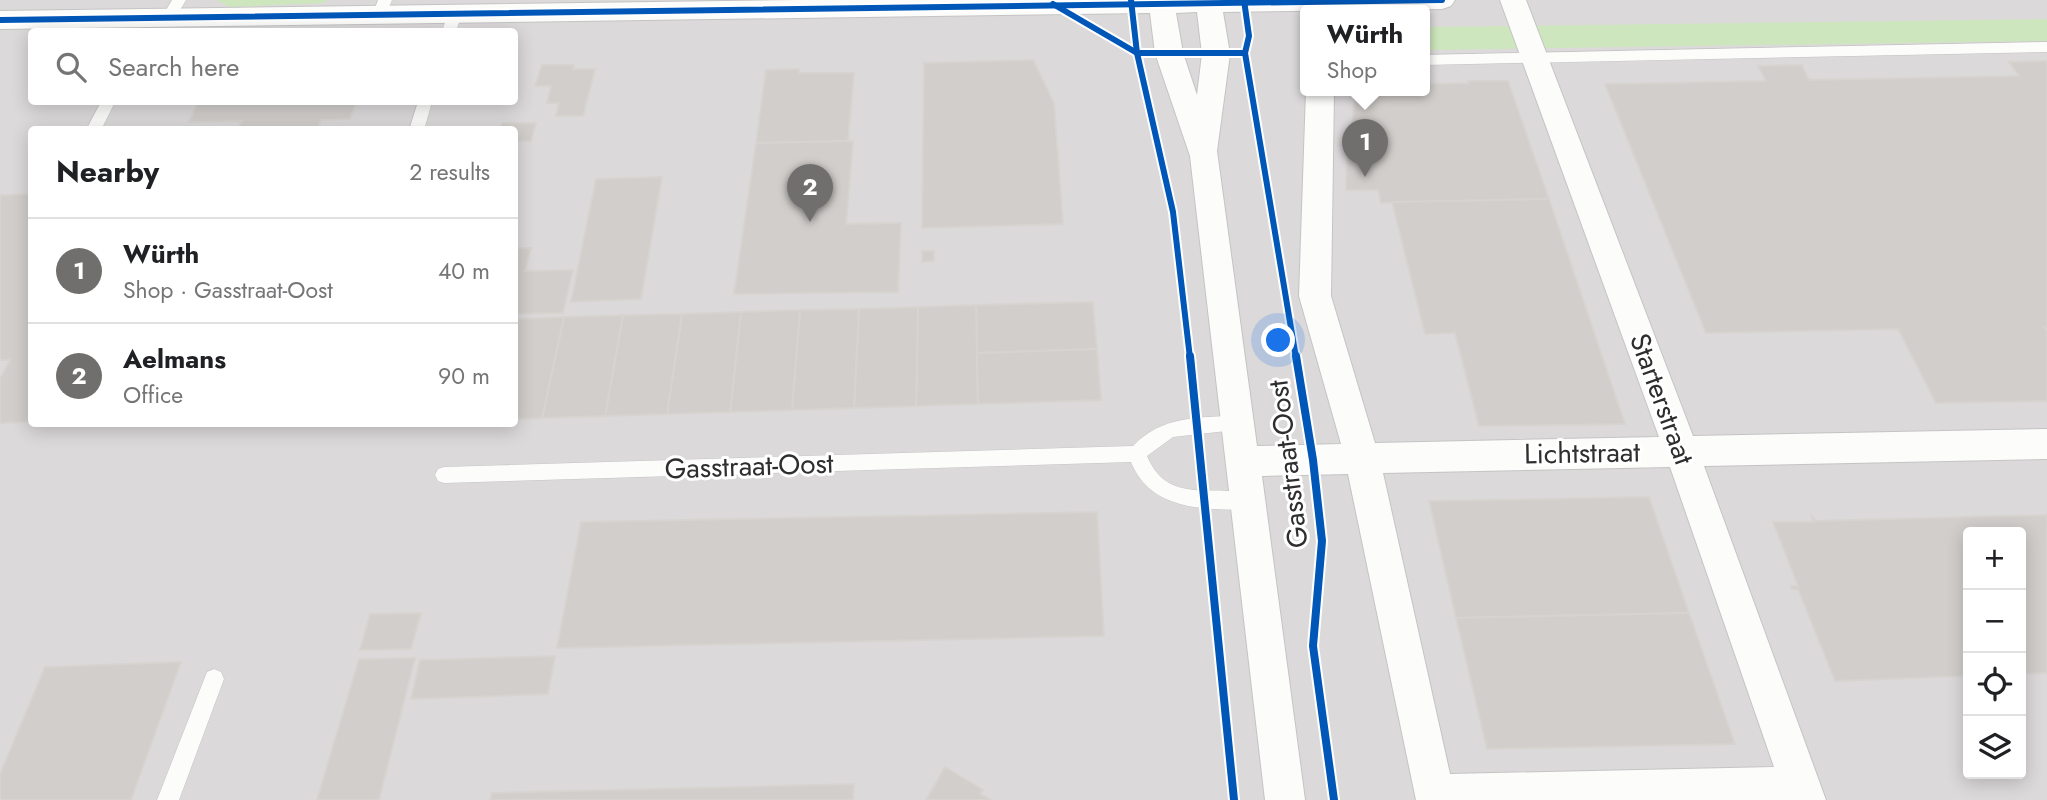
<!DOCTYPE html>
<html lang="en">
<head>
<meta charset="utf-8">
<style>
	body { margin:0; font-family:Jost,sans-serif; background:#f2f2f2; color:#202124 }
	.controls { position:absolute; right:21px; bottom:21px; display:grid; overflow:hidden; border-radius:7px; box-shadow:0 4px 18px #0003 }
	.controls button { width:63px; height:63px; display:grid; place-items:center; padding:0; border:0; border-bottom:2px solid #e0e0e0; background:#fff; color:#202124; font:35px sans-serif }
	.you { position:absolute; left:1279px; top:341px; width:24px; height:24px; margin:-18px; border:5px solid #fff; border-radius:50%; background:#1a73e8; box-shadow:0 0 0 10px #1a73e833 }
	.badge { display:grid; place-items:center; width:46px; height:46px; border-radius:50%; background:#706f6e; color:#fff; font-size:23px; font-weight:700 }
	.pin { position:absolute; translate:-50% -58px; filter:drop-shadow(0 2px 4px #0008) }
	.pin::after { content:''; position:absolute; top:37px; width:24px; height:21px; background:inherit; clip-path:polygon(0 0,100% 0,50% 100%) }
	.popup { position:absolute; left:1300px; top:5px; width:130px; height:91px; box-sizing:border-box; display:grid; place-content:center; border-radius:7px; background:#fff; filter:drop-shadow(0 2px 5px #0005); font-size:23px; white-space:nowrap; color:#757577 }
	.popup b { font-size:26px; color:#202124 }
	.popup::after { content:''; position:absolute; left:50%; top:100%; margin-left:-14px; border:14px solid transparent; border-top-color:#fff }
	.list { margin:0; padding:0; list-style:none }
	h2 { display:flex; justify-content:space-between; align-items:center; height:91px; margin:0; padding:0 28px; font-size:30px }
	h2 small { font-size:23px; font-weight:400; color:#757577 }
	.list li { display:grid; grid-template-columns:46px 1fr auto; gap:21px; align-items:center; box-sizing:border-box; height:105px; padding:0 28px; border-top:2px solid #e0e0e0 }
	.list b { display:block; font-size:26px; white-space:nowrap }
	.list p { margin:0; font-size:23px; white-space:nowrap; color:#757577 }
	.list em { font-size:23px; font-style:normal; color:#757577 }
	.icon { flex:none; width:38px; height:38px; fill:none; stroke:currentColor; stroke-width:2; stroke-linecap:round; stroke-linejoin:round }
	.map { position:relative; flex:none; width:2047px; height:800px; overflow:hidden }
	.search { position:absolute; background:#fff; box-shadow:0 4px 18px #0003; left:28px; top:28px; width:490px; height:77px; display:flex; align-items:center; gap:18px; box-sizing:border-box; padding:0 24px; border-radius:7px; color:#757577; font-size:26px }
	.panel { position:absolute; background:#fff; box-shadow:0 4px 18px #0003; left:28px; top:126px; width:490px; height:301px; border-radius:7px }
	.map>svg:first-child { display:block }
	.industrial { fill:#dcd9db; fill-rule:evenodd }
	.green { fill:#cee6be }
	.building { fill:#d1cecb; stroke:#d7d4d0; stroke-width:2 }
	.lines { fill:none; stroke-linecap:round; stroke-linejoin:round }
	.lane-casing { stroke:#c5c4c5; stroke-width:1 }
	.street-casing { stroke:#c5c4c5; stroke-width:2 }
	.lane { fill:#fcfcfb; fill-rule:evenodd }
	.street { fill:#fcfcfb; fill-rule:evenodd }
	.cycleway-far1-casing { stroke:#fff; stroke-width:10 }
	.cycleway-casing { stroke:#fff; stroke-width:12 }
	.cycleway-far1 { stroke:#0057b8; stroke-width:6 }
	.cycleway { stroke:#0057b8; stroke-width:8 }
	.labels { text-anchor:middle; dominant-baseline:central; stroke-width:6; stroke-linejoin:round; paint-order:stroke }
	.street-label { font-size:28px; fill:#2e2e2e; stroke:#fff }
</style>
</head>
<body>
<div class="map">
<svg width="2047" height="800" viewBox="0 0 2047 800">
	<rect width="100%" height="100%" fill="#ece8e4"/>
	<path class="industrial" d="M0 0H2047V800H0ZM1306 11H1424V91H1306ZM32 32H514V102H32ZM32 130H514V424H32ZM1968 532H2021V774H1968Z"/>
	<g class="green">
		<polygon points="216,0 327,0 325,3 230,7"/>
		<polygon points="2047,19 2047,41 1425,50 1424,27"/>
	</g>
	<g class="building">
		<polygon points="1033,60 1054,103 1063,224 922,228 924,63"/>
		<polygon points="2047,61 2047,327 2044,327 2047,331 2047,401 1936,403 1898,329 1706,333 1605,84 1766,81 1758,66 1802,65 1809,80 2019,76 2009,62"/>
		<polygon points="542,65 574,65 573,69 595,69 583,116 556,116 559,103 547,103 551,86 535,86"/>
		<polygon points="799,69 799,73 854,73 848,141 756,143 766,70"/>
		<polygon points="1468,81 1508,81 1549,199 1381,203 1378,190 1346,190 1348,130 1352,131 1355,91 1424,91 1424,84 1468,83"/>
		<polygon points="198,102 356,102 350,119 321,120 317,130 237,130 242,121 189,122"/>
		<polygon points="502,123 536,123 531,141 514,141 514,130 501,130"/>
		<polygon points="853,141 846,224 901,223 898,292 734,294 756,143"/>
		<polygon points="662,177 641,299 571,302 596,179"/>
		<polygon points="32,194 32,422 0,423 0,378 10,360 0,360 0,195"/>
		<polygon points="1549,199 1625,424 1479,426 1455,333 1425,334 1392,202"/>
		<polygon points="514,248 531,248 525,271 573,270 563,313 514,314"/>
		<polygon points="922,251 934,251 934,261 922,262"/>
		<polygon points="1093,302 1097,349 977,353 976,305"/>
		<polygon points="976,305 978,404 916,406 918,307"/>
		<polygon points="918,307 916,406 854,408 859,309"/>
		<polygon points="859,309 854,408 792,410 800,310"/>
		<polygon points="800,310 792,410 730,412 741,312"/>
		<polygon points="741,312 730,412 667,414 682,314"/>
		<polygon points="682,314 667,414 605,416 623,315"/>
		<polygon points="623,315 605,416 542,418 564,317"/>
		<polygon points="564,317 542,418 514,419 514,319"/>
		<polygon points="1097,349 1101,400 978,404 977,353"/>
		<polygon points="1649,497 1689,613 1456,618 1429,501"/>
		<polygon points="1097,512 1104,636 557,648 581,522"/>
		<polygon points="1811,515 1816,521 2047,515 2047,673 2021,674 2021,532 1968,532 1968,676 1835,681 1798,589 1792,589 1791,586 1798,586 1773,522 1814,522"/>
		<polygon points="421,613 411,649 360,650 370,614"/>
		<polygon points="1689,613 1735,744 1487,749 1456,618"/>
		<polygon points="555,656 548,694 411,699 420,660"/>
		<polygon points="415,658 379,800 317,800 359,659"/>
		<polygon points="181,662 131,800 0,800 0,774 45,667"/>
		<polygon points="945,767 983,790 980,794 991,800 926,800"/>
		<polygon points="854,784 853,800 490,800 492,793"/>
	</g>
	<g class="lines">
		<defs>
			<g id="lane">
				<polygon points="172,0 186,0 174,20 169,22 162,17"/>
				<polygon points="378,0 392,0 385,17 380,19 373,14"/>
				<polygon points="455,8 462,13 456,32 442,32 448,13"/>
				<polygon points="2047,42 2047,52 1424,65 1424,55"/>
				<polygon points="101,102 115,102 101,130 86,130"/>
				<polygon points="418,102 432,102 424,130 409,130"/>
				<path d="M1238 416 1244 419 1247 424 1244 429 1173 437 1147 456C1169 508 1215 481 1255 496L1257 502 1255 508 1248 510C1203 509 1151 511 1131 462L444 483 438 481 435 475 438 469 444 467 1133 446C1161 416 1199 417 1238 416Z"/>
				<polygon points="214,669 221,672 224,679 179,800 157,800 207,672"/>
			</g>
			<path id="street" d="M797 0H1455L1451 6 1442 9 1223 12 1230 54 1217 151 1257 446 1341 444 1299 296 1306 91H1334L1331 296 1375 443 1659 437 1500 0H1526L1693 436 2047 429V459L1704 466 1826 800H1416L1348 474 1262 476 1305 800H1265L1190 156 1155 53 1150 13 0 29V11ZM1197 12 1202 54 1197 95 1183 53 1176 13ZM1670 467 1774 767 1450 774 1383 473Z"/>
		</defs>
		<use href="#lane" class="lane-casing"/>
		<use href="#street" class="street-casing"/>
		<use href="#lane" class="lane"/>
		<use href="#street" class="street"/>
		<defs>
			<g id="cycleway-far1">
				<polyline points="1131,0 1137,53 1173,212 1190,358"/>
				<polyline points="1244,0 1249,36 1245,53 1296,358"/>
				<polyline points="1053,4 1137,53 1245,53"/>
				<polyline points="0,20 1442,0"/>
			</g>
			<g id="cycleway">
				<polyline points="1190,356 1234,800"/>
				<polyline points="1296,356 1313,460 1322,541 1313,646 1334,800"/>
			</g>
		</defs>
		<use href="#cycleway-far1" class="cycleway-far1-casing"/>
		<use href="#cycleway" class="cycleway-casing"/>
		<use href="#cycleway-far1" class="cycleway-far1"/>
		<use href="#cycleway" class="cycleway"/>
	</g>
	<g class="labels">
		<g class="street-label">
			<text transform="translate(1662 399) rotate(70)">Starterstraat</text>
			<text transform="translate(1582 453) rotate(-1)">Lichtstraat</text>
			<text transform="translate(1288 464) rotate(-97)">Gasstraat-Oost</text>
			<text transform="translate(749 466) rotate(-2)">Gasstraat-Oost</text>
		</g>
	</g>
</svg>
<div class="controls">
<button>+</button>
<button>−</button>
<button><svg class="icon" aria-label="locate" viewBox="0 0 24 24"><circle cx="12" cy="12" r="6"/><path d="M12 2v4M12 18v4M2 12h4M18 12h4"/></svg></button>
<button><svg class="icon" aria-label="layers" viewBox="0 0 24 24"><path d="M12 4l9 5-9 5-9-5zM3 14l9 5 9-5"/></svg></button>
</div>
<div class="you"></div>
<div class="pin badge" style="left:1365px;top:177px">1</div>
<div class="popup"><b>Würth</b>Shop</div>
<div class="pin badge" style="left:810px;top:222px">2</div>
<div class="search"><svg class="icon" aria-label="search" viewBox="0 0 24 24"><circle cx="10" cy="10" r="6"/><path d="M15 15l6 6"/></svg>Search here</div>
<section class="panel">
<h2>Nearby<small>2 results</small></h2>
<ul class="list">
<li><span class="badge">1</span><div><b>Würth</b><p>Shop · Gasstraat-Oost</p></div><em>40 m</em></li>
<li><span class="badge">2</span><div><b>Aelmans</b><p>Office</p></div><em>90 m</em></li>
</ul>
</section>
</div>
</body>
</html>
